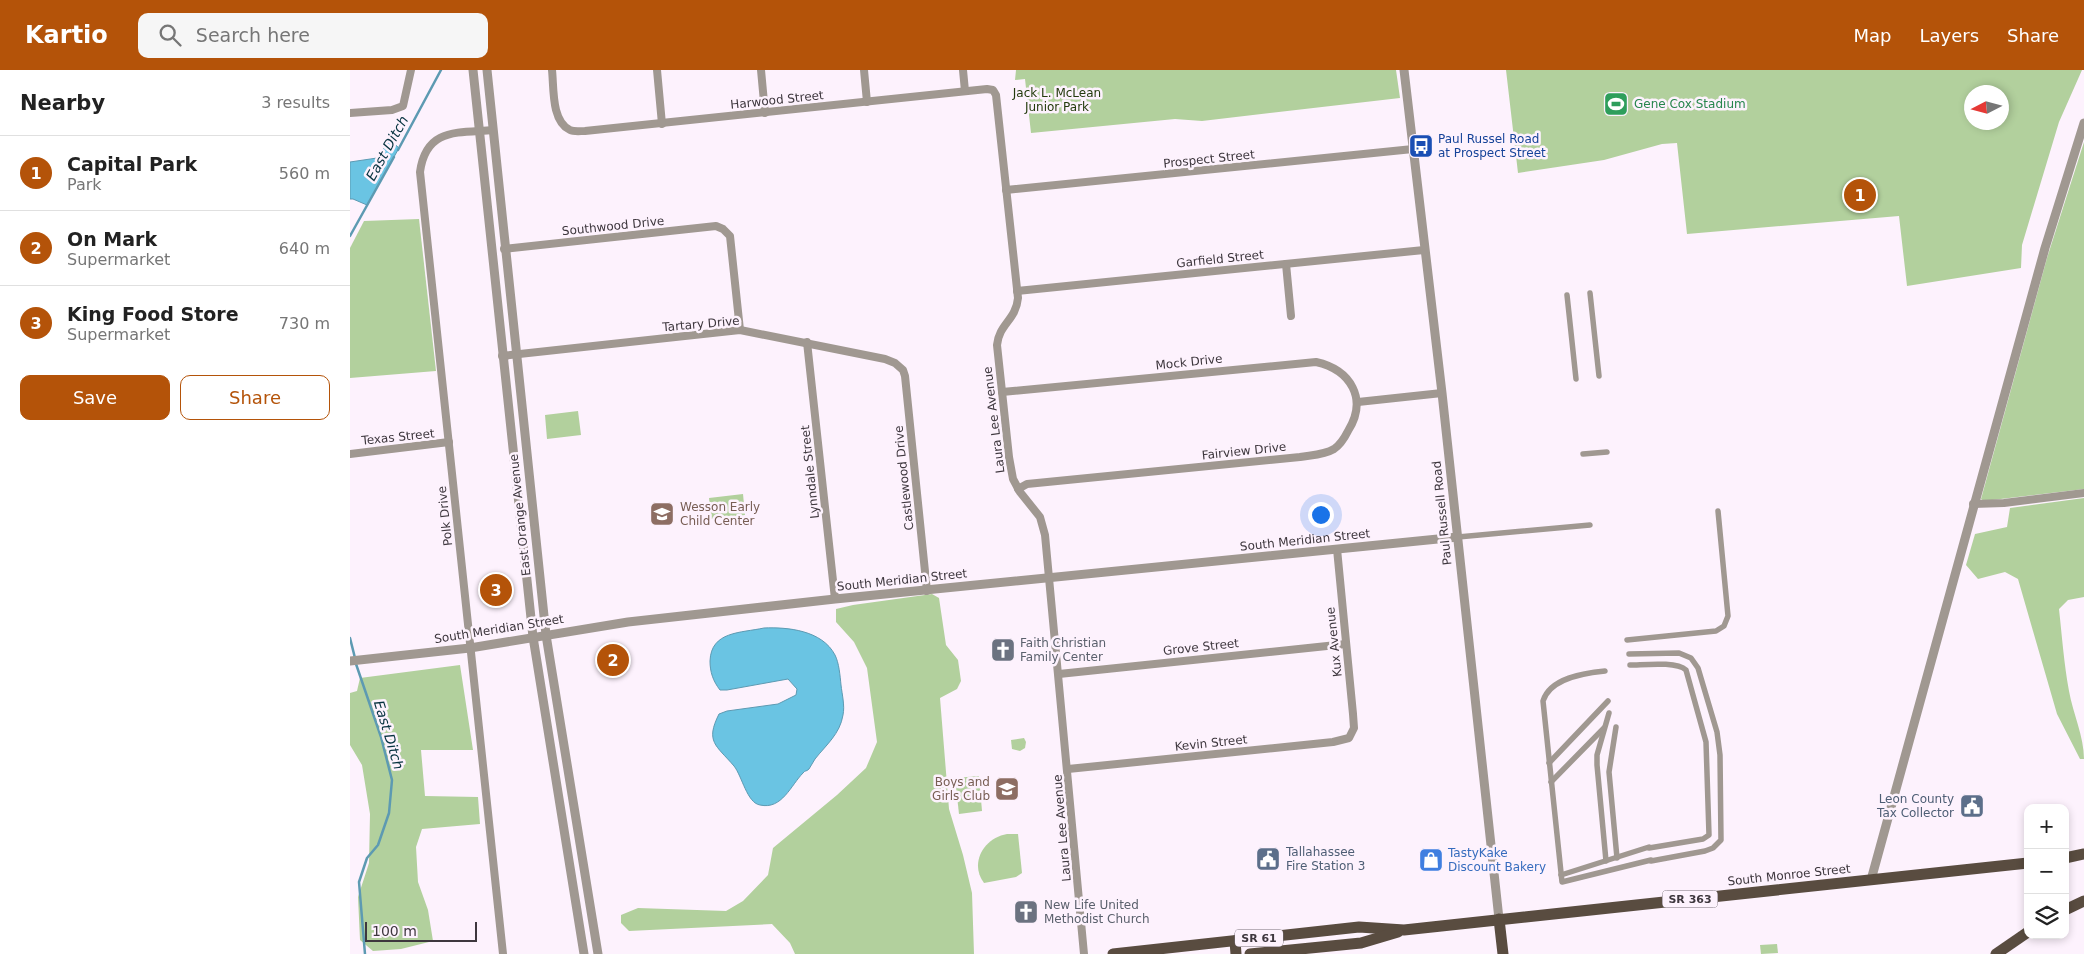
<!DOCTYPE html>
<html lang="en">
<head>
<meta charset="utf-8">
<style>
	body { margin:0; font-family:"DejaVu Sans",sans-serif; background:#f6f6f6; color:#222 }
	.controls { position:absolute; right:15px; bottom:15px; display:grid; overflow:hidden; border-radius:10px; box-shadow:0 2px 8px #0003 }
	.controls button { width:45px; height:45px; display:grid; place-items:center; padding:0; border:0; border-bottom:1px solid #e0e0e0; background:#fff; color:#222; font:25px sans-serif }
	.compass { position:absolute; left:1614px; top:15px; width:45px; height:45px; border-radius:50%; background:#fff; box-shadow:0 2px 8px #0003; rotate:264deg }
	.scale { position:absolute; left:15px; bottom:12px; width:112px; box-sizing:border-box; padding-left:5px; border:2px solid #3e373e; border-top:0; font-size:14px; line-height:18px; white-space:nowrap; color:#3e373e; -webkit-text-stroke:4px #fdf2fd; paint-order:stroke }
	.you { position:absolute; left:970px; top:444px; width:18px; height:18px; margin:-12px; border:4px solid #fff; border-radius:50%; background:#1a73e8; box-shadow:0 0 0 8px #1a73e833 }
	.badge { display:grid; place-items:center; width:32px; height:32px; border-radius:50%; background:#b45309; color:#fff; font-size:16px; font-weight:700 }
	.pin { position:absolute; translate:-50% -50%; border:2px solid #fff; box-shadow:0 1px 5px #0006 }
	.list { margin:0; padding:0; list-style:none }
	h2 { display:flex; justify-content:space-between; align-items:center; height:65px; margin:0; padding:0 20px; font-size:21px }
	h2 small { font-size:16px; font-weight:400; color:#767676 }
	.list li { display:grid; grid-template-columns:32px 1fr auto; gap:15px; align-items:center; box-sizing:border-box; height:75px; padding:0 20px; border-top:1px solid #e0e0e0 }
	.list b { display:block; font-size:19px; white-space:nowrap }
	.list p { margin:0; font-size:16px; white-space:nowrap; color:#767676 }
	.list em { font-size:16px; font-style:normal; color:#767676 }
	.actions { display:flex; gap:10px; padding:15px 20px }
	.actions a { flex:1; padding:11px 0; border:1px solid #b45309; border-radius:10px; text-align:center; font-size:18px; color:#b45309 }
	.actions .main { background:#b45309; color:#fff }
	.icon { flex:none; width:28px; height:28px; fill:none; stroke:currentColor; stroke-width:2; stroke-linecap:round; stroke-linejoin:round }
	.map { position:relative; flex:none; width:1734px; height:884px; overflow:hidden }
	header { display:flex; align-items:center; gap:30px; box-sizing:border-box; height:70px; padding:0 25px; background:#b45309; color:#fff }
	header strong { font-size:24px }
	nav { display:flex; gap:28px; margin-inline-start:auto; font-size:18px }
	.search { width:350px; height:45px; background:#f6f6f6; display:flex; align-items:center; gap:12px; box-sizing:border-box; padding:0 18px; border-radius:10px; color:#767676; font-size:19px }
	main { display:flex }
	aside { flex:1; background:#fff }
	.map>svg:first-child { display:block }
	.green { fill:#b2d09d; fill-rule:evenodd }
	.water { fill:#6ac4e3; stroke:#5d9ab2 }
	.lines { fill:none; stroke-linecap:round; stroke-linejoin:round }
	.stream { stroke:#5d9ab2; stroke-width:2.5 }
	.pedestrian { stroke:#a09891; stroke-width:5.5 }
	.minor { stroke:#a09891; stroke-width:8 }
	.tertiary { stroke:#a09891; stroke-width:9 }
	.primary { stroke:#594c40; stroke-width:11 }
	.labels { text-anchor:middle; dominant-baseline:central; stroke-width:5; stroke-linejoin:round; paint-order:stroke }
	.shield { fill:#fdf2fd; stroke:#776f77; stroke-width:1 }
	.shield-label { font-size:11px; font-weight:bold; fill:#3e373e }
	.park-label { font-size:12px; fill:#243b0d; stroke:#fdf2fd }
	.street-label { font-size:12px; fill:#3e373e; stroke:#fdf2fd }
	.leisure-label { font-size:12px; fill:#27864d; stroke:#fdf2fd; text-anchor:start }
	.transit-label { font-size:12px; fill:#164399; stroke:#fdf2fd; text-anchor:start }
	.education-label { font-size:12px; fill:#785e54; stroke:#fdf2fd; text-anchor:start }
	.worship-label { font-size:12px; fill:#5b616d; stroke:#fdf2fd; text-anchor:start }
	.service-label { font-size:12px; fill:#4e5e75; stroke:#fdf2fd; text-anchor:end }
	.shop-label { font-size:12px; fill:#366cbe; stroke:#fdf2fd; text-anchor:start }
	.water-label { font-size:14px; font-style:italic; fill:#06323f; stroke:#fdf2fd }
</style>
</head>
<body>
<header>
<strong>Kartio</strong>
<div class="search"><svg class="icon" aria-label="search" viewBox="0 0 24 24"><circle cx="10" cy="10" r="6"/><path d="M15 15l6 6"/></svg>Search here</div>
<nav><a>Map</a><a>Layers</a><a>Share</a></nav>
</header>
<main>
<aside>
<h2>Nearby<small>3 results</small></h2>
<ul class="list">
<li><span class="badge">1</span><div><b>Capital Park</b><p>Park</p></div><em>560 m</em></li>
<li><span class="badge">2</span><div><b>On Mark</b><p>Supermarket</p></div><em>640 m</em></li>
<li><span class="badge">3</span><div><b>King Food Store</b><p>Supermarket</p></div><em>730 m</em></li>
</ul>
<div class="actions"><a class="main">Save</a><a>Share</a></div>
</aside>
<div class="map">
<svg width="1734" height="884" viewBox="0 0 1734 884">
	<rect width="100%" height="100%" fill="#fdf2fd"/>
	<g class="green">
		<polygon points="666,0 1046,0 1050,28 852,51 825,49 681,63 675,9 665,10"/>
		<path d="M1156 0H1732L1709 52 1672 175 1671 198 1557 216 1549 146 1337 164 1327 73 1312 74 1254 90 1168 103ZM1652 22V52H1622V22Z"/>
		<polygon points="1734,72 1734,419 1634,431 1631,429 1697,188"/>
		<polygon points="69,149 86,301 0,308 0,178 14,151"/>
		<polygon points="228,341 231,365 197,369 195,345"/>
		<polygon points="393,424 395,445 361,449 359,428"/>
		<path d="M1734 428V527L1718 530 1709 539C1712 566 1714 594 1719 621 1723 644 1734 666 1734 689H1730L1707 644 1668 509 1655 502 1628 509 1616 495 1625 464 1657 457 1660 438Z"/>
		<polygon points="582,524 589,528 596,575 608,590 611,611 607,619 590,628 599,739 613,785 622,823 624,884 445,884 440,873 422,854 279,861 271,853 271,845 288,838 376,841 393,831 418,805 423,778 487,725 516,698 527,672 517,598 504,572 486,552 486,539 503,535"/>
		<polygon points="110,595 123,680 71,680 75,726 128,727 130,754 72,759 66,777 68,812 78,840 83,871 51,879 23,881 10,870 8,827 19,793 20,744 12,695 0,675 0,623 7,621 10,608"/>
		<polygon points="674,668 676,672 675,678 670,681 662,679 661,670"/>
		<polygon points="629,706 632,741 609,744 605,708"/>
		<path d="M657 764H668L672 803 666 807 634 813C619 793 634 768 657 764Z"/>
		<polygon points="1427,874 1428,883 1411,884 1410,875"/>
	</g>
	<g class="water">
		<polygon points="40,70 49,78 17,135 3,129 0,129 0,92 27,88"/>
		<path d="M414 558C437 557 472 560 485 585 489 593 490 605 491 615 492 624 495 636 493 645 490 664 476 675 465 689 463 692 461 696 459 699 456 702 455 700 453 703 441 715 432 740 410 735 397 733 392 706 384 696 366 675 355 672 369 644L377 641 428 634 446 625 447 619 438 609 377 620H370C363 611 360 602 360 591 361 561 391 563 414 558Z"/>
	</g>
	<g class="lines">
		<g class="stream">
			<polyline points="48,80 91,0"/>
			<polyline points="0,166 44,87"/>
			<polyline points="0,568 5,588"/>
			<polyline points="6,594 31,667 42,710 39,743 28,775 17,788 9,812 15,884"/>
		</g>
		<g class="pedestrian">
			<polyline points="1240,223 1249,306"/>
			<polyline points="1217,225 1226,309"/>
			<polyline points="1233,384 1257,382"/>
			<polyline points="1108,467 1240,455"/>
			<polyline points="1277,570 1366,561 1374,556 1378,546 1368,441"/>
			<polyline points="1279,584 1329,583 1341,588 1348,598 1367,662 1370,685 1371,770 1363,778 1355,781 1301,791"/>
			<path d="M1280 595C1293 595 1326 591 1336 600L1356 672 1359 765 1353 769 1299 778"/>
			<path d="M1255 601C1234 603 1200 608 1193 631L1212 812 1301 790"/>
			<polyline points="1266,657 1259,702 1267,788"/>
			<polyline points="1199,693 1258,631"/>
			<polyline points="1201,712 1254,658"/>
			<polyline points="1256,791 1247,695 1247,685 1259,643"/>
			<polyline points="1211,805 1299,777"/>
		</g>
		<g class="minor">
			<path d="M202 0C204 17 201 51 220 60 224 62 230 61 235 61L637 19 643 20 646 25 668 228C666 250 649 254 647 275L659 387 663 409 670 422 690 447 695 465 734 884"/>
			<polyline points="307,0 312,54"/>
			<polyline points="411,0 415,43"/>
			<polyline points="514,0 517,32"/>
			<polyline points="613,0 615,21"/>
			<polyline points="0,43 42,40 53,36 61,0"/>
			<path d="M143 60C107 63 76 58 70 102L153 884"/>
			<polyline points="656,120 1063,79"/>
			<polyline points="154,179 366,156 373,159 380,166 390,260"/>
			<polyline points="936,194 941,246"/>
			<polyline points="667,221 1074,180"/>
			<polyline points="457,272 485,529"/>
			<polyline points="152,286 390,260 535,289 545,293 553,300 555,306 577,521"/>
			<path d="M652 322 966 292C1001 300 1018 329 998 361 995 367 990 375 984 379 974 385 961 385 950 387L677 414 668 419"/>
			<polyline points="1008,332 1092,323"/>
			<polyline points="0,384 99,372"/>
			<polyline points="1623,434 1654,433 1734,423"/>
			<polyline points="709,604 996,574"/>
			<polyline points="718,699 983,672 999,668 1004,658 1003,644 987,479"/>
		</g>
		<g class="tertiary">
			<polyline points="123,0 183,567 234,884"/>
			<polyline points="137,0 196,565 248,884"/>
			<polyline points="1054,0 1092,323 1149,849"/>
			<polyline points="0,591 120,578 278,552 485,529 1108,467"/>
			<polyline points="1521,810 1695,178 1734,53"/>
		</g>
		<g class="primary">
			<polyline points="1715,788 1734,784"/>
			<polyline points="1715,840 1734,831"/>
			<polyline points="1149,849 1153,884"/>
			<polyline points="885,871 886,884"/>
			<polyline points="763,884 1009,857 1054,860 1678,793"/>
			<polyline points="900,884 1011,873 1048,862"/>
			<polyline points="1646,884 1678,862"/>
		</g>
	</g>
	<defs>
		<symbol id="stadium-square" viewBox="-11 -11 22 22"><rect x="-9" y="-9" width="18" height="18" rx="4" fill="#2e9e5b" stroke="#fdf2fd"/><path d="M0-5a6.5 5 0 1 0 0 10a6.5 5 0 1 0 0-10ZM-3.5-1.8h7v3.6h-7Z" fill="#fff"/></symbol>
		<symbol id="bus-square" viewBox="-11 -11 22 22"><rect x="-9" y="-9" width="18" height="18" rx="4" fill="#1a4fb4" stroke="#fdf2fd"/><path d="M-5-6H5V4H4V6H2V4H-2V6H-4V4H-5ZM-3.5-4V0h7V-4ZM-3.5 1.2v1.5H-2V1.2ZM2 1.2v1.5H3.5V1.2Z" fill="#fff"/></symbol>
		<symbol id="school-square" viewBox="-11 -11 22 22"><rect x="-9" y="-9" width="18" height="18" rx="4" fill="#8d6e63" stroke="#fdf2fd"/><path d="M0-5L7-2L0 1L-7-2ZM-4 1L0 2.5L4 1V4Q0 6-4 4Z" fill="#fff"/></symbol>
		<symbol id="church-square" viewBox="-11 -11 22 22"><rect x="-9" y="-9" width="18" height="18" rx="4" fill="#6b7280" stroke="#fdf2fd"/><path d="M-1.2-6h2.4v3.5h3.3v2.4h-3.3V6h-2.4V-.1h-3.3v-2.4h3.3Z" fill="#fff"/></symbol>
		<symbol id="civic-square" viewBox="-11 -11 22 22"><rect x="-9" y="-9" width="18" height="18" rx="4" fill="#5c6f8a" stroke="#fdf2fd"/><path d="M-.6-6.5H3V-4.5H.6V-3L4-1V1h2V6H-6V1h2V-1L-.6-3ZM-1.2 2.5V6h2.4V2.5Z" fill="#fff"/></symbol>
		<symbol id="shop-square" viewBox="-11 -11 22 22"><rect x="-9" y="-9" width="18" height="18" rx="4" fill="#3f7fe0" stroke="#fdf2fd"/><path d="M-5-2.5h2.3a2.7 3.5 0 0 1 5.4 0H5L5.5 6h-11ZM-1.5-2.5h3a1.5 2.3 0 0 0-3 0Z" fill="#fff"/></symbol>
	</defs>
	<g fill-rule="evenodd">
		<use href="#stadium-square" x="1252" y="20" width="28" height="28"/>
		<use href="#bus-square" x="1057" y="62" width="28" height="28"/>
		<use href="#school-square" x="298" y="430" width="28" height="28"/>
		<use href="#church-square" x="639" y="566" width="28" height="28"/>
		<use href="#school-square" x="643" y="705" width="28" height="28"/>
		<use href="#civic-square" x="1608" y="722" width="28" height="28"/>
		<use href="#civic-square" x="904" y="775" width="28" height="28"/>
		<use href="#shop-square" x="1067" y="776" width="28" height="28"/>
		<use href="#church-square" x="662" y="828" width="28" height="28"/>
	</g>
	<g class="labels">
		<g class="shield">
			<rect x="1312.5" y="820.5" width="55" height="17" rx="4"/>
			<rect x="885" y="859.5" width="48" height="17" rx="4"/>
		</g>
		<g class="shield-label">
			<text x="1340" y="829">SR 363</text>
			<text x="909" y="868">SR 61</text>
		</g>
		<g class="park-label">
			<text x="707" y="23">Jack L. McLean<tspan x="707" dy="14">Junior Park</tspan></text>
		</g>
		<g class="street-label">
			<text transform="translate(427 30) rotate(-6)">Harwood Street</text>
			<text transform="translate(859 89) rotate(-6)">Prospect Street</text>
			<text transform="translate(263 156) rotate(-6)">Southwood Drive</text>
			<text transform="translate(870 189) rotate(-6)">Garfield Street</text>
			<text transform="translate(351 254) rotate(-5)">Tartary Drive</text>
			<text transform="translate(839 292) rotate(-6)">Mock Drive</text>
			<text transform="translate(644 350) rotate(-97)">Laura Lee Avenue</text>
			<text transform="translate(48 367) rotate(-6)">Texas Street</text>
			<text transform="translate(894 381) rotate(-6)">Fairview Drive</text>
			<text transform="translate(460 402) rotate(-96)">Lynndale Street</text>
			<text transform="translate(554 408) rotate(-96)">Castlewood Drive</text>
			<text transform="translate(1092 443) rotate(-96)">Paul Russell Road</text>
			<text transform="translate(170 445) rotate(-96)">East Orange Avenue</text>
			<text transform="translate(95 446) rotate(-96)">Polk Drive</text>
			<text transform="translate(955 470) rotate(-6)">South Meridian Street</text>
			<text transform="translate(552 510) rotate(-6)">South Meridian Street</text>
			<text transform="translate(149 559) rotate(-9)">South Meridian Street</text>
			<text transform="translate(984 572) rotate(-96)">Kux Avenue</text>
			<text transform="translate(851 577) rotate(-6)">Grove Street</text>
			<text transform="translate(861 673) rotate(-6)">Kevin Street</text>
			<text transform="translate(712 758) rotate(-95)">Laura Lee Avenue</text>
			<text transform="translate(1439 805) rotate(-6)">South Monroe Street</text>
		</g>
		<g class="leisure-label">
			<text x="1284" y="34">Gene Cox Stadium</text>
		</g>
		<g class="transit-label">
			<text x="1088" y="69">Paul Russel Road<tspan x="1088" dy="14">at Prospect Street</tspan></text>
		</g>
		<g class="education-label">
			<text x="330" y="437">Wesson Early<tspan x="330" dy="14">Child Center</tspan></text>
			<text x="640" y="712" text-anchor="end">Boys and<tspan x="640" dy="14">Girls Club</tspan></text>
		</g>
		<g class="worship-label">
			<text x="670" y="573">Faith Christian<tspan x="670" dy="14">Family Center</tspan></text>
			<text x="694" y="835">New Life United<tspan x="694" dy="14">Methodist Church</tspan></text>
		</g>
		<g class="service-label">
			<text x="1604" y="729">Leon County<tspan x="1604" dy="14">Tax Collector</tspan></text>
			<text x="936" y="782" text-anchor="start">Tallahassee<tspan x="936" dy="14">Fire Station 3</tspan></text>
		</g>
		<g class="shop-label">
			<text x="1098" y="783">TastyKake<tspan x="1098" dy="14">Discount Bakery</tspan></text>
		</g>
		<g class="water-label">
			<text transform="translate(37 78) rotate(-61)">East Ditch</text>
			<text transform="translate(39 665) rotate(73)">East Ditch</text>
		</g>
	</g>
</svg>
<div class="controls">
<button>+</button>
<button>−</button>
<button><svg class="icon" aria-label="layers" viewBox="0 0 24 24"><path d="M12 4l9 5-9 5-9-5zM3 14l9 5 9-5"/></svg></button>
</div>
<svg class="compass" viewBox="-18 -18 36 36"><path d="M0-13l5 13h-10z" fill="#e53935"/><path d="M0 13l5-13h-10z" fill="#767676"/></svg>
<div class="scale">100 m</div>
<div class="you"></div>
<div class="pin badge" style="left:1510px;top:125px">1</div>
<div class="pin badge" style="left:263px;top:590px">2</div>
<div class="pin badge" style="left:146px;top:520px">3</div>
</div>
</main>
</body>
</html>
